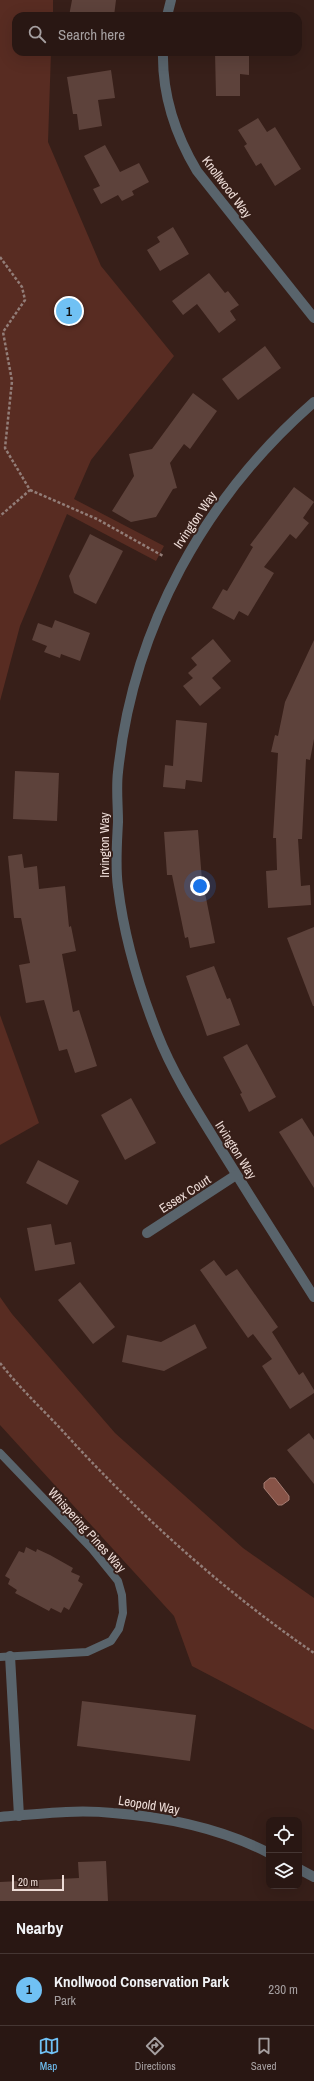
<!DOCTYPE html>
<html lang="en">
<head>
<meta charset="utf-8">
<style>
	body { margin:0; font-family:"Archivo Narrow",sans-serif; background:#352421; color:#f1f3f6 }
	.controls { position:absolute; right:12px; bottom:12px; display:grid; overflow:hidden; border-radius:8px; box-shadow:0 4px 16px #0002 }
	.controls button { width:36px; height:36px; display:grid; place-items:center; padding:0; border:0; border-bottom:1px solid #453633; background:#291713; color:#f1f3f6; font:20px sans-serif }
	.scale { position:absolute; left:12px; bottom:10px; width:52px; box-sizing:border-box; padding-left:4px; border:2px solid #eddcd7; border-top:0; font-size:11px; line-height:14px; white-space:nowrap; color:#eddcd7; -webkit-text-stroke:3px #371f19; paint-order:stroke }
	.you { position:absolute; left:200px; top:886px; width:14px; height:14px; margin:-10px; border:3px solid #fff; border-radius:50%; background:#1a73e8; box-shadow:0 0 0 6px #1a73e833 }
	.badge { display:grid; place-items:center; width:26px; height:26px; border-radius:50%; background:#70c1f4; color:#111; font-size:13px; font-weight:700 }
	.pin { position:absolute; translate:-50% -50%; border:2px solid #fff; box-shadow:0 1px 4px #0006 }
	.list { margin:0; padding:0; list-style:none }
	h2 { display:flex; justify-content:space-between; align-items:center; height:52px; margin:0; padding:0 16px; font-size:17px }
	h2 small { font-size:13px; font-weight:400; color:#a59fa0 }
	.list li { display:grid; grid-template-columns:26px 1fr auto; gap:12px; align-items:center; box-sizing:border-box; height:72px; padding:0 16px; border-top:1px solid #453633 }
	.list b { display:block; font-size:15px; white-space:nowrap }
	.list p { margin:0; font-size:13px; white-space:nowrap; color:#a59fa0 }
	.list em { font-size:13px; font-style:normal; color:#a59fa0 }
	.icon { flex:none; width:22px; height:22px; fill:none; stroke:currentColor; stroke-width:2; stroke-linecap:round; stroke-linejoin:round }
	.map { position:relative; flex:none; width:314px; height:1901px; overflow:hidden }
	.search { position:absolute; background:#291713; box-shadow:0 4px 16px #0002; left:12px; right:12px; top:12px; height:44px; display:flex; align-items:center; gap:10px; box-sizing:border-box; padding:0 14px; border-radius:12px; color:#a59fa0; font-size:15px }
	.sheet { height:124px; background:#291713 }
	nav { display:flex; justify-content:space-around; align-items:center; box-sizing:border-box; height:56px; border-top:1px solid #453633; background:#291713; font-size:11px; color:#a59fa0 }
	nav a { display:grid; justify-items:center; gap:2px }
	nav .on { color:#70c1f4 }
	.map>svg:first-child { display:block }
	.green { fill:#582c22 }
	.water { fill:#875347; stroke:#a67c72 }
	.building { fill:#5d423b }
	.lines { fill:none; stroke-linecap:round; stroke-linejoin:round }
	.path { stroke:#927d78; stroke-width:2.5; stroke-dasharray:3 2; stroke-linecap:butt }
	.service { stroke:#59646c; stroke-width:8 }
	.minor { stroke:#59646c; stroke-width:10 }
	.labels { text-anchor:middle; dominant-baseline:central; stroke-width:4; stroke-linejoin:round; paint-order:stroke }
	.street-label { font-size:13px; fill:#eddcd7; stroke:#371f19 }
</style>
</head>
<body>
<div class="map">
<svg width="314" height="1901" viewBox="0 0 314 1901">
	<rect width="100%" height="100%" fill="#371f19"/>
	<g class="green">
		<polygon points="0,0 53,0 53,16 16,16 16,52 51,52 48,142 101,266 174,356 91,460 74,499 164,546 156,561 67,514 20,626 0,701"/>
		<polygon points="0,1015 39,1123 0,1145"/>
		<polygon points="0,1297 12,1314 115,1433 243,1548 314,1598 314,1730 192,1666 174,1616 0,1425"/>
	</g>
	<polygon class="water" points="270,1478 275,1478 289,1496 289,1500 282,1505 278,1505 264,1488 264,1483"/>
	<g class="building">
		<polygon points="72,0 116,0 114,16 69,16"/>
		<polygon points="215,52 249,52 249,75 240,74 240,96 216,96"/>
		<polygon points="111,70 115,98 98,100 102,126 79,130 77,114 73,114 67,77"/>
		<polygon points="258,118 267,132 275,127 301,169 275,186 261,163 256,166 244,146 247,144 238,130"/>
		<polygon points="105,145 120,172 139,163 149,182 132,191 134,195 122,201 118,195 101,204 93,189 100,186 84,156"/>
		<polygon points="173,227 189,254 160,271 147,250 160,242 157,237"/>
		<polygon points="209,273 225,293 228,291 239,305 230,311 236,320 219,333 197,304 183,315 172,301"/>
		<polygon points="265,346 281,368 238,400 222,379"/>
		<polygon points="193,393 217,411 190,449 184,444 170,463 177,488 173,489 156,517 131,522 112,511 134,476 129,454 152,449"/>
		<polygon points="294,487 314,502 303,518 309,523 296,539 290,534 264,567 274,573 248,616 239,611 234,620 212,608 223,589 227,591 253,547 250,545"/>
		<polygon points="90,534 123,551 96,604 74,593 69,576"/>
		<polygon points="55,620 90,633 80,661 61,654 60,658 44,652 47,646 32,640 38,623 52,628"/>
		<polygon points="213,639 231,661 212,678 221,688 200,706 183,686 193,678 188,673 197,665 191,658"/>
		<polygon points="314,640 314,739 310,760 306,759 302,839 298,839 301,886 310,885 311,905 268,908 266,871 277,870 276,838 273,838 278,753 271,752 275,735 278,736 285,702"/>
		<polygon points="176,720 207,723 202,782 186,780 185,789 163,787 165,765 173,766"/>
		<polygon points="15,771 59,773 57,821 13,819"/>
		<polygon points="198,830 203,893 205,893 215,943 190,948 188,937 185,938 172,875 167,875 164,832"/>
		<polygon points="22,854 24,868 37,866 39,889 65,886 69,927 71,926 76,951 62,954 73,1012 79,1010 97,1066 75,1073 67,1049 59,1051 44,1000 26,1003 19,965 30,963 21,918 14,918 8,856"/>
		<polygon points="314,927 314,1006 313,1006 287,938"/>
		<polygon points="214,966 227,999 230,998 240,1025 207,1036 186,976"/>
		<polygon points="247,1044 276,1097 249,1112 240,1094 242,1093 223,1057"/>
		<polygon points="131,1098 156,1143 125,1160 101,1115"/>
		<polygon points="302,1118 314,1137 314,1188 279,1132"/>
		<polygon points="38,1160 79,1181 67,1205 26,1183"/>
		<polygon points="51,1224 55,1245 71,1242 75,1264 35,1271 27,1228"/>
		<polygon points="214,1260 226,1276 237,1269 278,1327 272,1332 299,1375 303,1372 314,1390 314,1393 290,1409 262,1366 272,1359 253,1334 248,1338 200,1270"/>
		<polygon points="80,1282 115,1327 93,1344 58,1300"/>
		<polygon points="195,1324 207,1348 164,1371 122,1362 127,1335 161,1342"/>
		<polygon points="309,1433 314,1440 314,1484 287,1450"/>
		<polygon points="26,1547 36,1552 37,1549 50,1555 73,1568 71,1572 80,1576 78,1581 83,1584 69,1610 64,1607 61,1613 51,1608 49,1611 15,1593 17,1590 8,1584 10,1579 5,1576 19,1551 24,1553"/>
		<polygon points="82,1701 196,1715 190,1761 77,1746"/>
		<polygon points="106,1861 108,1901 0,1901 0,1882 79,1878 78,1862"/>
	</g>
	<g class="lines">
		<g class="path">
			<polyline points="0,257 22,287 25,300 3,332 12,381 5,448 30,490 0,516"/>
			<polyline points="30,490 97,519 163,556"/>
			<path d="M0 1363C18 1386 40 1407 60 1428 136 1512 221 1589 314 1653"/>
		</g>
		<polyline class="service" points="0,1453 92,1549 118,1581 122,1595 123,1613 119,1629 111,1641 87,1652 0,1657"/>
		<g class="minor">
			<polyline points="167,16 171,0"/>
			<path d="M163 52C162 96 175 134 197 171L314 318"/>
			<path d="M314 402C205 497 133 627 118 772 116 788 118 805 118 822 117 843 115 866 118 887 124 937 139 987 157 1033 173 1074 197 1111 220 1148 251 1198 282 1247 314 1297"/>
			<polyline points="147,1233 236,1175"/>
			<polyline points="10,1656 19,1816"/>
			<path d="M0 1817C37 1814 76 1809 113 1813 166 1817 222 1829 269 1853"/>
			<polyline points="299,1869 314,1877"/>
		</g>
	</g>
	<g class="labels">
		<g class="street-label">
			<text transform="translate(227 187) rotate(53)">Knollwood Way</text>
			<text transform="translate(195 520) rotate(-56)">Irvington Way</text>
			<text transform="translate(104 845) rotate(-90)">Irvington Way</text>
			<text transform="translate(236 1150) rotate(58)">Irvington Way</text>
			<text transform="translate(185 1194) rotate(-33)">Essex Court</text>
			<text transform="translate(87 1530) rotate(48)">Whispering Pines Way</text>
			<text transform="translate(149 1805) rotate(9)">Leopold Way</text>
		</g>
	</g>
</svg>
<div class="controls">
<button><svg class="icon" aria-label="locate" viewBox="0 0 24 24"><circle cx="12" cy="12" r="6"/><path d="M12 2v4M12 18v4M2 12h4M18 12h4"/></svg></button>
<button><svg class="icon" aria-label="layers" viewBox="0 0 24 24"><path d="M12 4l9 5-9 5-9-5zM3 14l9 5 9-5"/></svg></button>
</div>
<div class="scale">20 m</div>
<div class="you"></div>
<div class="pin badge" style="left:69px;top:311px">1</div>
<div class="search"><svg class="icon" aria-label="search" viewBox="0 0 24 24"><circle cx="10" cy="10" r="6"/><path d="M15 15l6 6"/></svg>Search here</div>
</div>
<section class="sheet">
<h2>Nearby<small></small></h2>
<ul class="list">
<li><span class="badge">1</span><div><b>Knollwood Conservation Park</b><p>Park</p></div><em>230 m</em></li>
</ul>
</section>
<nav>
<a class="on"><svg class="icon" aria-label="map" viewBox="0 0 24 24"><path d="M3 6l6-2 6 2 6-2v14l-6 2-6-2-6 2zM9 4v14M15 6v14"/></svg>Map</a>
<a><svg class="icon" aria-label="directions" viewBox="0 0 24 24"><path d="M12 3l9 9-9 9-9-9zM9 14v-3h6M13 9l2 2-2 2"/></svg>Directions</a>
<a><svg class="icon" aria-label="saved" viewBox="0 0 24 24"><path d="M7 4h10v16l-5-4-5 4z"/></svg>Saved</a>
</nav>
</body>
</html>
